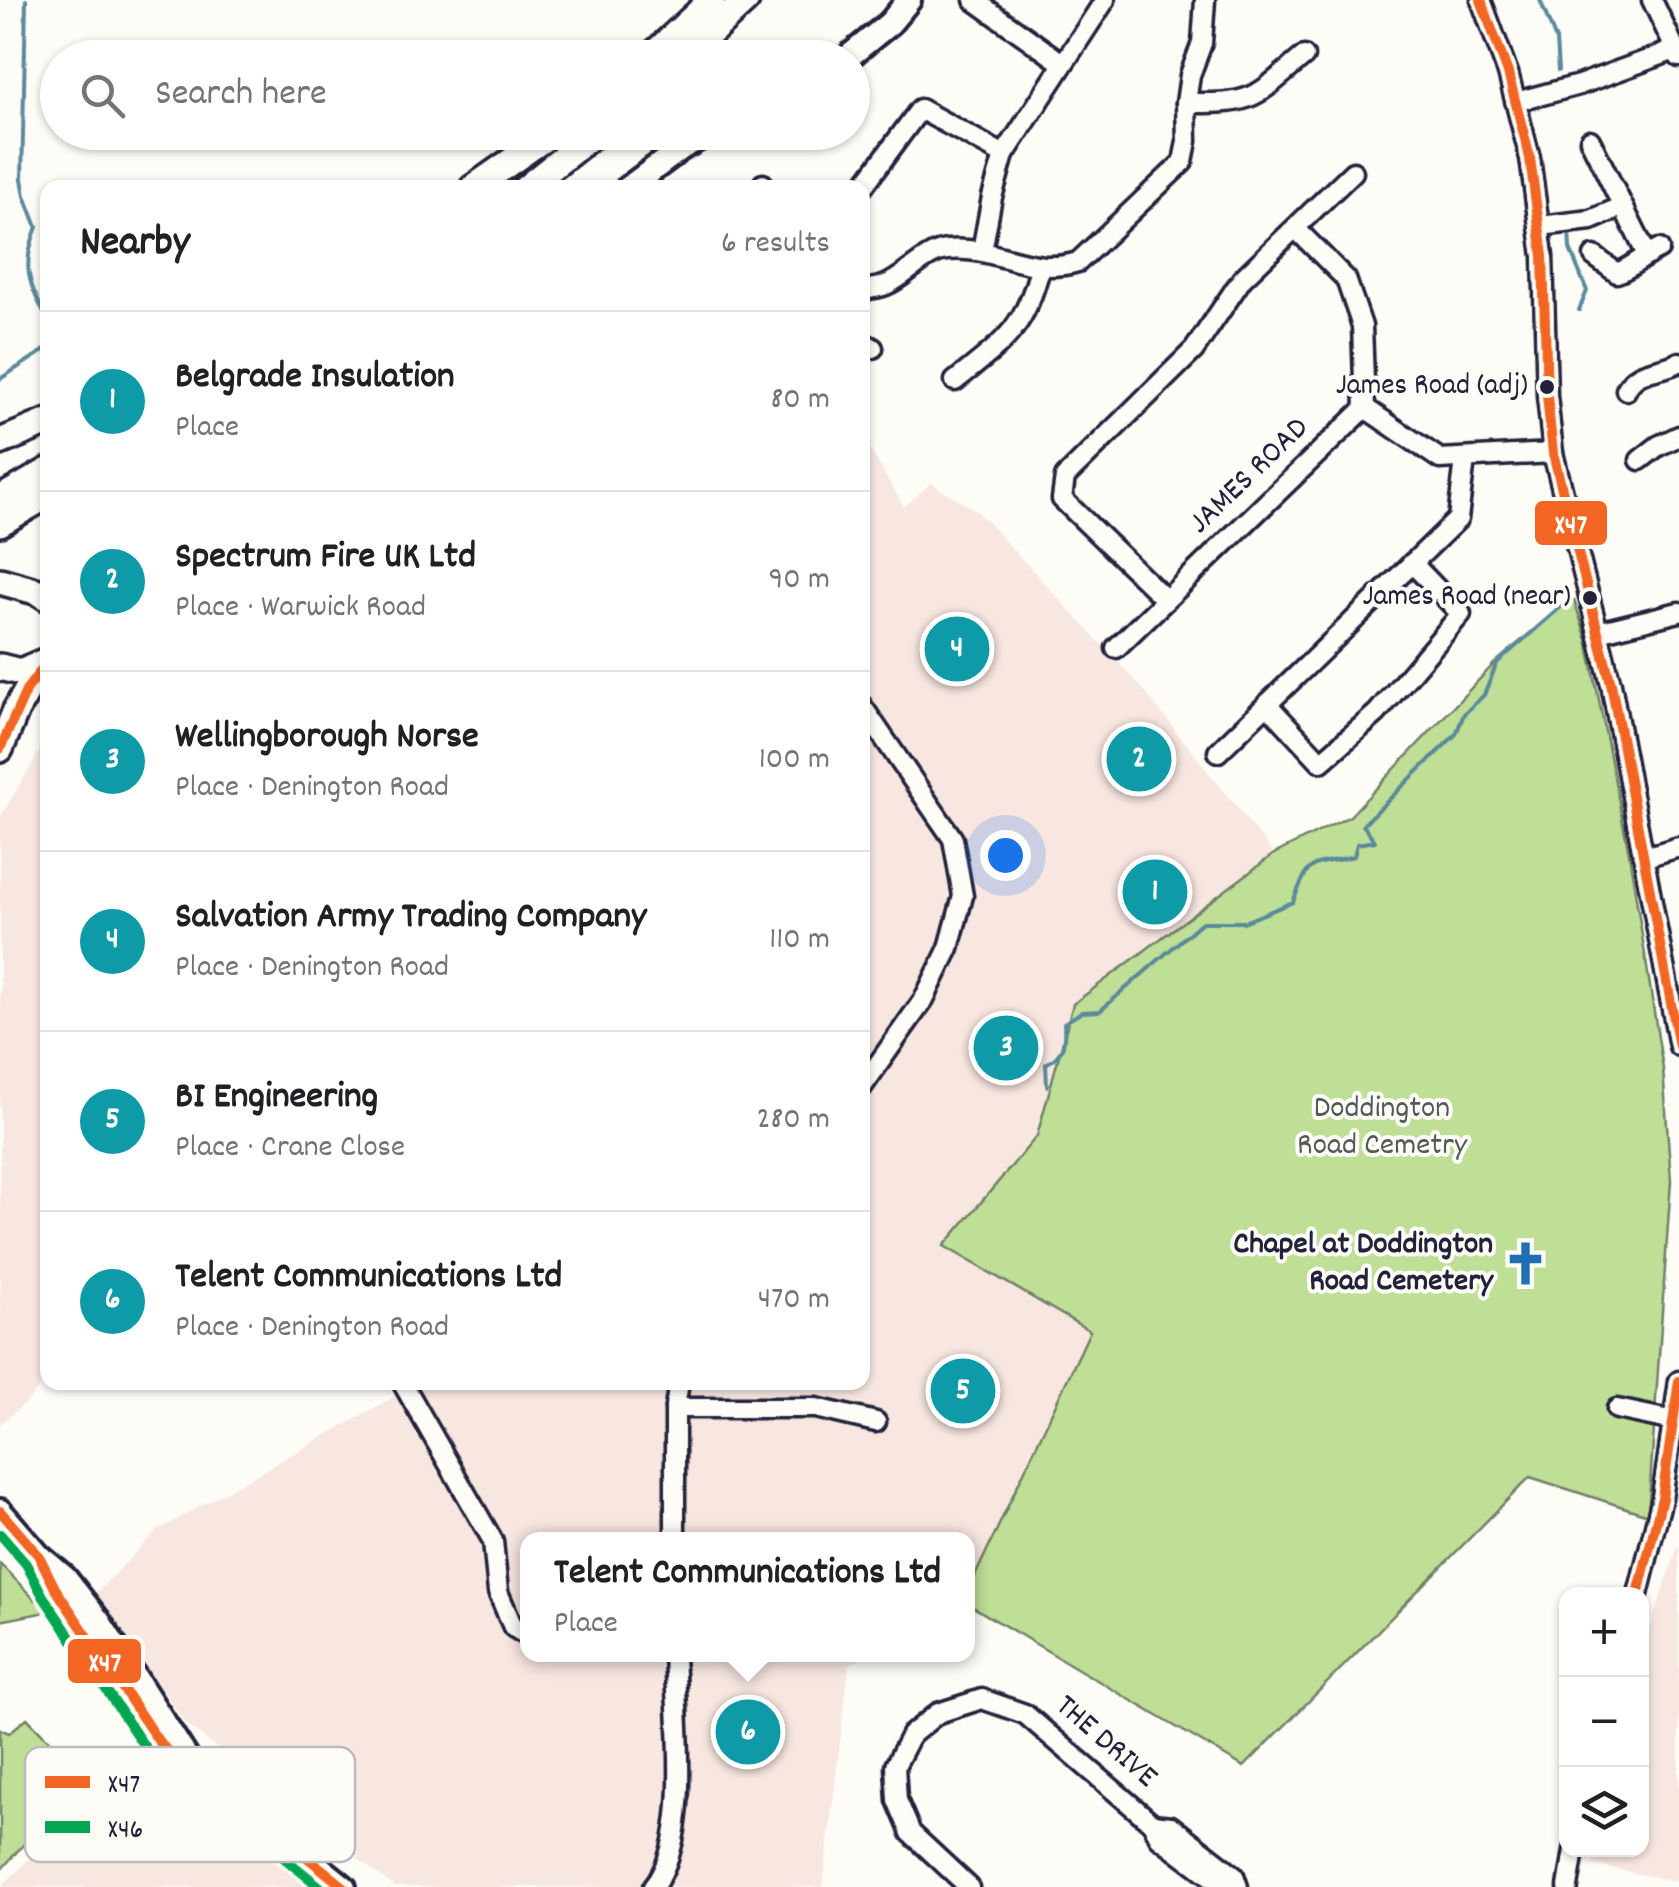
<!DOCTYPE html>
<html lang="en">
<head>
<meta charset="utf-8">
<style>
	body { margin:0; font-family:Dekko,sans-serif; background:#f6f6f6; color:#202124 }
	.controls { position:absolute; right:30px; bottom:30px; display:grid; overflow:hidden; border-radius:20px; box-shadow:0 2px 8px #0004 }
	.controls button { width:90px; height:90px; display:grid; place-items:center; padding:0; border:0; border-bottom:2px solid #e0e0e0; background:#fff; color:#202124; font:50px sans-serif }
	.you { position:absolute; left:1005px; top:855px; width:35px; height:35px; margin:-25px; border:8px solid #fff; border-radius:50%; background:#1a73e8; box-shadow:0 0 0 15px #1a73e833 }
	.badge { display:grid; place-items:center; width:65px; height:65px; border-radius:50%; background:#db2777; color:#fff; font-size:32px; font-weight:700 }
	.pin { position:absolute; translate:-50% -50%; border:5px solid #fff; box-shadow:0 2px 10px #0006 }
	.popup { position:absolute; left:520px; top:1532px; width:455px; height:130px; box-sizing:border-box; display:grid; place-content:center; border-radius:20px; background:#fff; filter:drop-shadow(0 2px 8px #0005); font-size:32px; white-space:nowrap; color:#757577 }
	.popup b { font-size:38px; color:#202124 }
	.popup::after { content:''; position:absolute; left:50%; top:100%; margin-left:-20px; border:20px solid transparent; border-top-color:#fff }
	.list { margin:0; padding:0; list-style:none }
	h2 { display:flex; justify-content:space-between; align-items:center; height:130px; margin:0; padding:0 40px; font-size:42px }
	h2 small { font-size:32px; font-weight:400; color:#757577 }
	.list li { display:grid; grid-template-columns:65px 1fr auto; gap:30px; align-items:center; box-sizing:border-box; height:180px; padding:0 40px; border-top:2px solid #e0e0e0 }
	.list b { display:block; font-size:38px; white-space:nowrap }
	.list p { margin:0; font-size:32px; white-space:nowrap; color:#757577 }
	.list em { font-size:32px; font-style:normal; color:#757577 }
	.icon { flex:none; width:55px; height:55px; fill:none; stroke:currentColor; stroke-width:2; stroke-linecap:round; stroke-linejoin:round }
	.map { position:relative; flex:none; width:1679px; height:1887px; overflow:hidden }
	.search { position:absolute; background:#fff; box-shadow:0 2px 8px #0004; left:40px; top:40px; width:830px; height:110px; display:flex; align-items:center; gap:25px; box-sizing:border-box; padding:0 35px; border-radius:55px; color:#757577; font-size:38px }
	.panel { position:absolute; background:#fff; box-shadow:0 2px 8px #0004; left:40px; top:180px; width:830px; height:1210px; border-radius:20px }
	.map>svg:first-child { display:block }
	.built { fill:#f8e6e0 }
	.green { fill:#bfde96; stroke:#708068; stroke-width:2.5 }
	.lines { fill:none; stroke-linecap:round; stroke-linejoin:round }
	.stream { stroke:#5a8a9b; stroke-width:4 }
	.minor-casing { stroke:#22223b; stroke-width:25 }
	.major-casing { stroke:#22223b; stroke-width:30 }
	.highway-casing { stroke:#22223b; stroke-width:32 }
	.minor { stroke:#fdfcf7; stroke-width:18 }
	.major { stroke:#fdfcf7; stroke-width:22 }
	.highway { stroke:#fdfcf7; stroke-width:25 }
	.bus-1-casing { stroke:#fdfcf7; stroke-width:18 }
	.bus-2-casing { stroke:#fdfcf7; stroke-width:18 }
	.bus-1 { stroke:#f26522; stroke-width:10 }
	.bus-2 { stroke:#00a651; stroke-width:10 }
	.bus-dot { fill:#22223b; stroke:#fdfcf7; stroke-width:4 }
	.labels { text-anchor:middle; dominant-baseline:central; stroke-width:8; stroke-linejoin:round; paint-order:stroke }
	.bus-label { font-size:30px; fill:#22223b; stroke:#fdfcf7; text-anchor:end }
	.street-label { font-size:32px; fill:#22223b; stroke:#fdfcf7 }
	.park-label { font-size:32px; fill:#515a56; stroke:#fdfcf7 }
	.poi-label { font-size:32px; font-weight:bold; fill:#22223b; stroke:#fdfcf7; text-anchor:end }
	.key { fill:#fdfcf7; stroke:#bbbbbf; stroke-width:2.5 }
	.key-label { font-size:28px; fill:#22223b }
	.line-badge { stroke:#fdfcf7; stroke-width:4 }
	.badge-label { font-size:28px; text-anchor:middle; font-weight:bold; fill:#fff }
</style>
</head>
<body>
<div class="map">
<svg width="1679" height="1887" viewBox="0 0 1679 1887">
	<rect width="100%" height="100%" fill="#fdfcf7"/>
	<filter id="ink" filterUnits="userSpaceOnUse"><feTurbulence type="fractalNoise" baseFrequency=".01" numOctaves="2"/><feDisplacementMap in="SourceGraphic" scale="20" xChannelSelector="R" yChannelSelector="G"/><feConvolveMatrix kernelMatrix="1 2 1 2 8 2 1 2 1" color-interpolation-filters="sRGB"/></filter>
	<g filter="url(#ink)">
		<g class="built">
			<polygon points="863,438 904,507 931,483 978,512 1140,686 1274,854 1073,1003 1037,1136 945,1246 1090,1331 968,1591 968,1540 528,1540 528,1654 867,1655 849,1665 823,1887 394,1887 186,1724 95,1594 158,1530 394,1397 406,1383 862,1382"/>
			<polygon points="47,739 47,1378 29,1400 0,1424 0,818"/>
			<polygon points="1679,1544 1679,1882 1593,1865 1596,1850 1642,1850 1642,1651"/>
			<polygon points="134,1754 158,1757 307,1887 1,1887"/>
		</g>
		<g class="green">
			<polygon points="1570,599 1574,600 1587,639 1629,853 1663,1069 1671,1181 1648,1515 1530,1477 1244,1767 968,1604 968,1591 1090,1331 944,1246 1037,1136 1073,1004 1274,854 1350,816 1494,664"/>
			<polygon points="0,1564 46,1611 46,1612 0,1621"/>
			<polygon points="27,1718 84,1776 0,1871 0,1729 9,1733"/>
		</g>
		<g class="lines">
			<g class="stream">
				<path d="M26 0 22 179 25 196 37 227C21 266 28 283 48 320"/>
				<polyline points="1540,0 1556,40 1558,71"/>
				<polyline points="1569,229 1570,249 1587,291 1579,310"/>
				<polyline points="0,379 48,348"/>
				<path d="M1047 1086 1046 1064C1065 1054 1065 1042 1064 1023L1082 1012 1100 1011 1202 922H1244L1293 902C1312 854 1309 868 1354 856L1357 844 1375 841 1363 825 1456 734 1464 714 1484 695 1497 663 1570 599"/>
			</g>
			<defs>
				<g id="minor">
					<polyline points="974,0 1062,63"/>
					<polyline points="1481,0 1508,73 1530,158 1543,256 1547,396 1553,453 1611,684 1679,1046"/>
					<polyline points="1652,0 1679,57"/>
					<polyline points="1516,102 1579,85 1675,50"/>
					<path d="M1186 103C1255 104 1253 99 1304 56"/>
					<polyline points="1590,140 1647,255"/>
					<polyline points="763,184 763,188"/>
					<polyline points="862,188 920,109 1004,155 1105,0"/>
					<polyline points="1540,226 1591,220 1621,207"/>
					<polyline points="1296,229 1346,279 1362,326 1365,408"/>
					<polyline points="982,251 992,197 1004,155"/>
					<path d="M1594 256 1617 273C1632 268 1643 256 1659 249"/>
					<path d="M862 290C870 289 879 288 886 285 906 277 925 252 947 250 996 245 1028 277 1078 262L1183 162 1187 141 1186 103 1190 75 1202 43 1205 0"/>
					<polyline points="862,342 873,348"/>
					<path d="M955 381C1002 343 1025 330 1040 268"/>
					<path d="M1626 390C1637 367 1660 373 1679 362"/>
					<polyline points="1640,460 1658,446 1679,436"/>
					<polyline points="1165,599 1062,499 1065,477 1194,350 1242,279 1353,172"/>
					<polyline points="1598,632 1679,612"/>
					<polyline points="1116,648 1365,408 1440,459 1553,453"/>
					<polyline points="1267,704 1321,762 1377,713 1461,614 1412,563"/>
					<polyline points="862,706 953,839 963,896 949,948 924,999 862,1087"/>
					<polyline points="1218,752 1458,519 1465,459"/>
					<polyline points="1645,857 1679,847"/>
					<polyline points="402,1382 493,1541 498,1592 513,1627 528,1636"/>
					<polyline points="675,1408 816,1408 876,1422"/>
					<polyline points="1617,1409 1674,1421"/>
					<polyline points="675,1540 675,1408 679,1382"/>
					<polyline points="1638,1594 1662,1498 1679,1381"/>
					<polyline points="1153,1824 1171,1826 1234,1875 1238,1887"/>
					<path d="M653 1887C693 1838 676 1716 674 1654"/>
					<polyline points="969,1887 911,1833 897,1800 895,1766 911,1735 938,1713 982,1699 1025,1714 1153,1824 1159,1837 1225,1887"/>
					<polyline points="1568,1887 1574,1850"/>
				</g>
				<g id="major">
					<polyline points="847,58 890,23 909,0"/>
					<polyline points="628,188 683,147 711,132"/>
					<polyline points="0,1511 39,1556 65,1578 98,1620 190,1763 344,1887"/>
					<polyline points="50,1578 154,1735 174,1758 182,1761"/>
				</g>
				<g id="highway">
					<polyline points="650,58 712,0"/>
					<polyline points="683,58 746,0"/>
					<polyline points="473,188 553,132"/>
					<polyline points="526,188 596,132"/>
					<polyline points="0,442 48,422"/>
					<polyline points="0,499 48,471"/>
					<polyline points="0,523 48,495"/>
					<polyline points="0,581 39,592 48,598"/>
					<polyline points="0,667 20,672 46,661"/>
					<polyline points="0,749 16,710 43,663"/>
				</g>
			</defs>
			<use href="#minor" class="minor-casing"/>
			<use href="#major" class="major-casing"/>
			<use href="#highway" class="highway-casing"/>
			<use href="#minor" class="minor"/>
			<use href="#major" class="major"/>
			<use href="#highway" class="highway"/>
			<defs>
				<g id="bus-1">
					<polyline points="1481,0 1508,73 1530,158 1543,256 1547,396 1553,453 1611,684 1679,1046"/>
					<polyline points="0,749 27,689 48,661"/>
					<polyline points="0,1511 39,1556 55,1588 159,1742 174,1758 190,1763 344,1887"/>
					<polyline points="1638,1594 1662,1498 1679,1381"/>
				</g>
				<polyline id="bus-2" points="0,1534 26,1564 43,1596 148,1752 165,1770 183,1776 320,1887"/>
			</defs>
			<use href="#bus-1" class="bus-1-casing"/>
			<use href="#bus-2" class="bus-2-casing"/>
			<use href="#bus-1" class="bus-1"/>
			<use href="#bus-2" class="bus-2"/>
		</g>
	</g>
	<defs>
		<symbol id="church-bare" viewBox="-9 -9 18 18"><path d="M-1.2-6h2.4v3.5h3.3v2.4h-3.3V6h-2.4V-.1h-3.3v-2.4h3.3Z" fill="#1f6fb2" stroke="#fdfcf7" stroke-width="2.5" paint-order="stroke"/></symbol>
	</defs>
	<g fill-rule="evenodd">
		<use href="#church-bare" x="1494" y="1232" width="63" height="63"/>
	</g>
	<g class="bus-dot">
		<circle cx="1547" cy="387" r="9"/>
		<circle cx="1590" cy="598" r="9"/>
	</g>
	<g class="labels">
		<g class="bus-label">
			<text x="1528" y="387">James Road (adj)</text>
			<text x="1571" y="598">James Road (near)</text>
		</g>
		<g class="street-label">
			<text transform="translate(1250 477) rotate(-44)">JAMES ROAD</text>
			<text transform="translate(1105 1743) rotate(41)">THE DRIVE</text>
		</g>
		<g class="park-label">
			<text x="1382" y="1110">Doddington<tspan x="1382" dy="37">Road Cemetry</tspan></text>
		</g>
		<g class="poi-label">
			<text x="1493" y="1246">Chapel at Doddington<tspan x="1493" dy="37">Road Cemetery</tspan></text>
		</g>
	</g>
	<rect x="25" y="1747" width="330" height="115" rx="15" class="key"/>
	<rect x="45" y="1776" width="45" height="12" fill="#f26522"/>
	<rect x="45" y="1821" width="45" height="12" fill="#00a651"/>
	<g class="key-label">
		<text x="108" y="1792">X47</text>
		<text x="108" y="1837">X46</text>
	</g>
	<g class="line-badge">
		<rect x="1533" y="499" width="76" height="48" rx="10" fill="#f26522"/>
		<rect x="66" y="1637" width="77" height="48" rx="10" fill="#f26522"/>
	</g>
	<g class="badge-label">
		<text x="1571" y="533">X47</text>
		<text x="105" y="1671">X47</text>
	</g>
</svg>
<div class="controls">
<button>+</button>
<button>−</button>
<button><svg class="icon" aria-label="layers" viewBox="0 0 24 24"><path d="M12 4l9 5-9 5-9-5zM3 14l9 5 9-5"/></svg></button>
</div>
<div class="you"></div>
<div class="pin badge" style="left:1155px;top:892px;background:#0f9aa8">1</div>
<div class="pin badge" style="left:1139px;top:759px;background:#0f9aa8">2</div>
<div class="pin badge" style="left:1006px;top:1048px;background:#0f9aa8">3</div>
<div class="pin badge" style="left:957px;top:649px;background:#0f9aa8">4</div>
<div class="pin badge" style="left:963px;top:1391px;background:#0f9aa8">5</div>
<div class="pin badge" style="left:748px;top:1732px;background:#0f9aa8">6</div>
<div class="popup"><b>Telent Communications Ltd</b>Place</div>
<div class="search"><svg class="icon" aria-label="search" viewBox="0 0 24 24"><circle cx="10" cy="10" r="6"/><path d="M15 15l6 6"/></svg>Search here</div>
<section class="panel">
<h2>Nearby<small>6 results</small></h2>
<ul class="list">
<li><span class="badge" style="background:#0f9aa8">1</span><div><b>Belgrade Insulation</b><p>Place</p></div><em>80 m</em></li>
<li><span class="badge" style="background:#0f9aa8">2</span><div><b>Spectrum Fire UK Ltd</b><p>Place · Warwick Road</p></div><em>90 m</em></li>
<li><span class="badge" style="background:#0f9aa8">3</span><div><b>Wellingborough Norse</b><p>Place · Denington Road</p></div><em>100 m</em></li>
<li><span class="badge" style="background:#0f9aa8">4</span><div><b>Salvation Army Trading Company</b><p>Place · Denington Road</p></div><em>110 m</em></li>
<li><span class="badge" style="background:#0f9aa8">5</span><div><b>BI Engineering</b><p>Place · Crane Close</p></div><em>280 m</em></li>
<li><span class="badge" style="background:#0f9aa8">6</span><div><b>Telent Communications Ltd</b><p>Place · Denington Road</p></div><em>470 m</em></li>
</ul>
</section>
</div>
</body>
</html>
